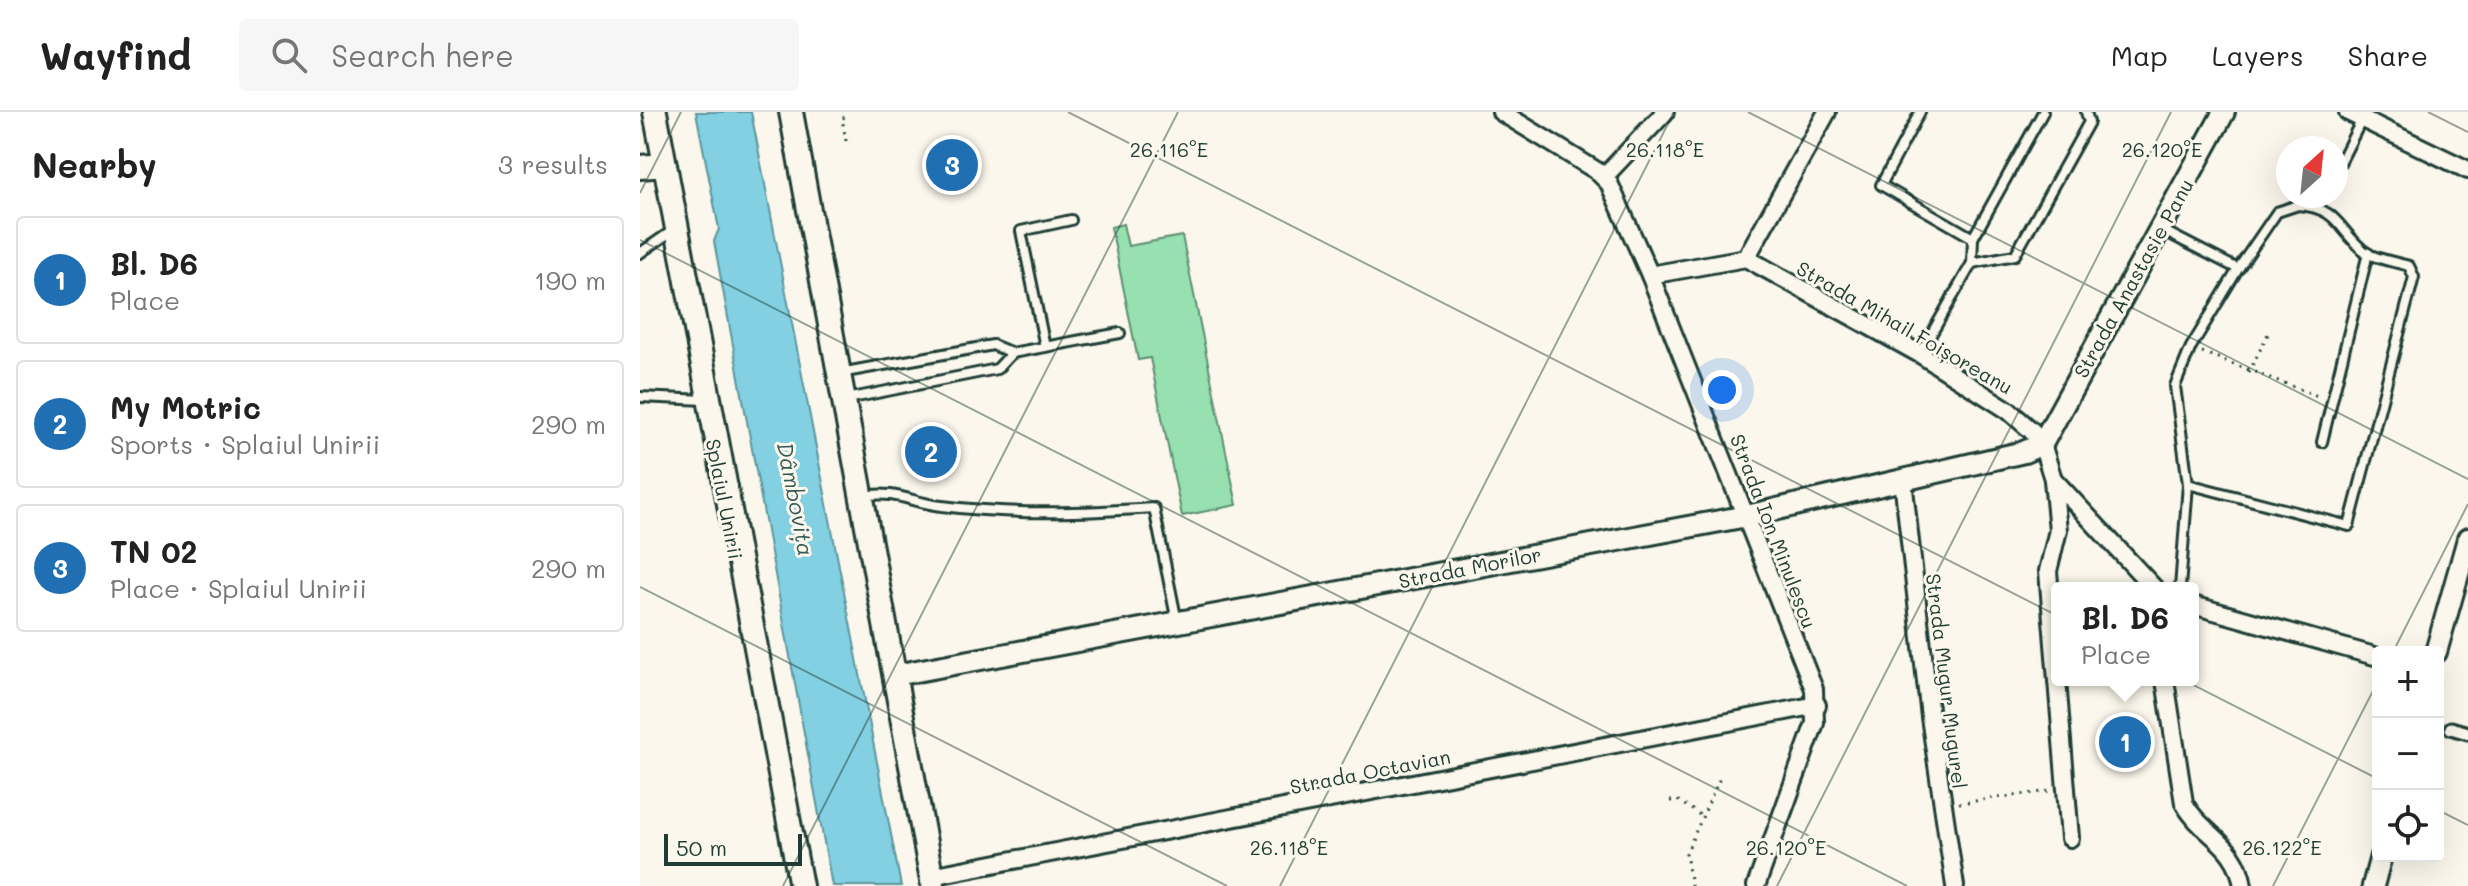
<!DOCTYPE html>
<html lang="en">
<head>
<meta charset="utf-8">
<style>
	body { margin:0; font-family:Mali,sans-serif; background:#f6f6f6; color:#222 }
	.controls { position:absolute; right:24px; bottom:24px; display:grid; overflow:hidden; border-radius:8px; box-shadow:0 8px 32px #0002 }
	.controls button { width:72px; height:72px; display:grid; place-items:center; padding:0; border:0; border-bottom:2px solid #e0e0e0; background:#fff; color:#222; font:40px sans-serif }
	.compass { position:absolute; left:1636px; top:24px; width:72px; height:72px; border-radius:50%; background:#fff; box-shadow:0 8px 32px #0002; rotate:27deg }
	.scale { position:absolute; left:24px; bottom:20px; width:138px; box-sizing:border-box; padding-left:8px; border:4px solid #1f3d34; border-top:0; font-size:22px; line-height:28px; white-space:nowrap; color:#1f3d34; -webkit-text-stroke:6px #fbf7ec; paint-order:stroke }
	.you { position:absolute; left:1082px; top:278px; width:28px; height:28px; margin:-20px; border:6px solid #fff; border-radius:50%; background:#1a73e8; box-shadow:0 0 0 12px #1a73e833 }
	.badge { display:grid; place-items:center; width:52px; height:52px; border-radius:50%; background:#1f6fb2; color:#fff; font-size:26px; font-weight:700 }
	.pin { position:absolute; translate:-50% -50%; border:4px solid #fff; box-shadow:0 2px 8px #0006 }
	.popup { position:absolute; left:1411px; top:470px; width:148px; height:104px; box-sizing:border-box; display:grid; place-content:center; border-radius:8px; background:#fff; filter:drop-shadow(0 2px 6px #0005); font-size:26px; white-space:nowrap; color:#767676 }
	.popup b { font-size:30px; color:#222 }
	.popup::after { content:''; position:absolute; left:50%; top:100%; margin-left:-16px; border:16px solid transparent; border-top-color:#fff }
	.list { margin:0; padding:0; list-style:none }
	h2 { display:flex; justify-content:space-between; align-items:center; height:104px; margin:0; padding:0 32px; font-size:34px }
	h2 small { font-size:26px; font-weight:400; color:#767676 }
	.list li { display:grid; grid-template-columns:52px 1fr auto; gap:24px; align-items:center; box-sizing:border-box; height:128px; margin:0 16px 16px; padding:0 16px; border:2px solid #e0e0e0; border-radius:8px }
	.list b { display:block; font-size:30px; white-space:nowrap }
	.list p { margin:0; font-size:26px; white-space:nowrap; color:#767676 }
	.list em { font-size:26px; font-style:normal; color:#767676 }
	.icon { flex:none; width:44px; height:44px; fill:none; stroke:currentColor; stroke-width:2; stroke-linecap:round; stroke-linejoin:round }
	.map { position:relative; flex:none; width:1828px; height:774px; overflow:hidden }
	header { display:flex; align-items:center; gap:48px; box-sizing:border-box; height:112px; padding:0 40px; background:#fff; border-bottom:2px solid #e0e0e0 }
	header strong { font-size:38px }
	nav { display:flex; gap:44px; margin-inline-start:auto; font-size:28px }
	.search { width:560px; height:72px; background:#f6f6f6; display:flex; align-items:center; gap:20px; box-sizing:border-box; padding:0 28px; border-radius:8px; color:#767676; font-size:30px }
	main { display:flex }
	aside { flex:1; background:#fff }
	.map>svg:first-child { display:block }
	.green { fill:#97e0af; stroke:#5b8e72; stroke-width:2 }
	.water { fill:#83d0e3; stroke:#5b959d; stroke-width:2 }
	.lines { fill:none; stroke-linecap:round; stroke-linejoin:round }
	.service-casing { stroke:#1f3d34; stroke-width:14 }
	.pedestrian-casing { stroke:#1f3d34; stroke-width:17 }
	.minor-casing { stroke:#1f3d34; stroke-width:22 }
	.tertiary-casing { stroke:#1f3d34; stroke-width:26 }
	.secondary-casing { stroke:#1f3d34; stroke-width:28 }
	.path { stroke:#1f3d34; stroke-width:3; stroke-dasharray:2 6; stroke-linecap:butt }
	.service { stroke:#fbf7ec; stroke-width:8 }
	.pedestrian { stroke:#fbf7ec; stroke-width:11 }
	.minor { stroke:#fbf7ec; stroke-width:16 }
	.tertiary { stroke:#fbf7ec; stroke-width:20 }
	.secondary { stroke:#fbf7ec; stroke-width:22 }
	.ticks { fill:none; stroke:#1f3d34; stroke-width:2; stroke-opacity:0.45 }
	.labels { text-anchor:middle; dominant-baseline:central; stroke-width:6; stroke-linejoin:round; paint-order:stroke }
	.street-label { font-size:20px; fill:#1f3d34; stroke:#fbf7ec }
	.water-label { font-size:22px; font-style:italic; fill:#335a57; stroke:#fbf7ec }
	.ticks-label { font-size:20px; text-anchor:middle; fill:#1f3d34; stroke:#fbf7ec; stroke-width:6; stroke-linejoin:round; paint-order:stroke }
</style>
</head>
<body>
<header>
<strong>Wayfind</strong>
<div class="search"><svg class="icon" aria-label="search" viewBox="0 0 24 24"><circle cx="10" cy="10" r="6"/><path d="M15 15l6 6"/></svg>Search here</div>
<nav><a>Map</a><a>Layers</a><a>Share</a></nav>
</header>
<main>
<aside>
<h2>Nearby<small>3 results</small></h2>
<ul class="list">
<li><span class="badge">1</span><div><b>Bl. D6</b><p>Place</p></div><em>190 m</em></li>
<li><span class="badge">2</span><div><b>My Motric</b><p>Sports · Splaiul Unirii</p></div><em>290 m</em></li>
<li><span class="badge">3</span><div><b>TN 02</b><p>Place · Splaiul Unirii</p></div><em>290 m</em></li>
</ul>
</aside>
<div class="map">
<svg width="1828" height="774" viewBox="0 0 1828 774">
	<rect width="100%" height="100%" fill="#fbf7ec"/>
	<filter id="ink" filterUnits="userSpaceOnUse"><feTurbulence type="fractalNoise" baseFrequency=".0125" numOctaves="2"/><feDisplacementMap in="SourceGraphic" scale="16" xChannelSelector="R" yChannelSelector="G"/><feConvolveMatrix kernelMatrix="1 2 1 2 8 2 1 2 1" color-interpolation-filters="sRGB"/></filter>
	<g filter="url(#ink)">
		<polygon class="green" points="483,112 488,134 542,124 597,393 542,404 510,246 498,248 471,115"/>
		<polygon class="water" points="56,0 111,0 261,774 192,774 74,129 79,117"/>
		<g class="lines">
			<defs>
				<g id="service">
					<polyline points="1280,0 1241,73 1333,126 1332,151 1280,242"/>
					<polyline points="1696,59 1722,7"/>
					<path d="M1658 93C1701 96 1698 120 1727 141 1738 148 1757 150 1769 154L1774 165 1709 414 1548 372 1535 274 1551 235 1598 157 1637 100Z"/>
					<polyline points="1520,117 1598,157"/>
					<polyline points="1333,126 1403,0"/>
					<polyline points="0,141 35,117"/>
					<polyline points="1332,151 1375,143 1449,10 1446,0"/>
					<polyline points="405,235 381,119 431,108"/>
					<polyline points="200,261 353,233 372,241 480,221"/>
					<polyline points="0,285 66,288"/>
					<polyline points="207,287 357,257 372,241"/>
					<polyline points="1682,330 1728,141"/>
					<path d="M223 384C258 378 271 391 302 394 373 403 443 401 514 396L537 510"/>
					<polyline points="1540,476 1548,372"/>
				</g>
				<polyline id="pedestrian" points="1811,616 1828,621"/>
				<g id="minor">
					<polyline points="861,0 957,59 969,71 1010,163 1174,577 1175,611 1116,774"/>
					<polyline points="1708,0 1828,58"/>
					<polyline points="964,65 1025,0"/>
					<polyline points="1106,146 1187,0"/>
					<polyline points="1010,163 1106,146 1280,242 1368,298 1392,319 1402,332 1413,367 1514,476"/>
					<polyline points="1263,368 1290,605 1315,774"/>
					<polyline points="1413,368 1418,418 1408,459 1417,568"/>
					<polyline points="1553,493 1738,545"/>
					<polyline points="1417,568 1430,726"/>
					<path d="M1525 568 1544 691C1562 724 1597 730 1603 774"/>
					<polyline points="291,764 1177,593"/>
				</g>
				<g id="tertiary">
					<polyline points="1796,540 1828,427"/>
					<polyline points="255,563 1107,404 1384,340 1402,332 1584,0"/>
					<polyline points="1733,774 1741,744"/>
				</g>
				<g id="secondary">
					<polyline points="15,0 161,774"/>
					<polyline points="151,0 293,774"/>
					<polyline points="0,55 24,53"/>
				</g>
			</defs>
			<use href="#service" class="service-casing"/>
			<use href="#pedestrian" class="pedestrian-casing"/>
			<use href="#minor" class="minor-casing"/>
			<use href="#tertiary" class="tertiary-casing"/>
			<use href="#secondary" class="secondary-casing"/>
			<g class="path">
				<polyline points="206,29 202,6 207,5"/>
				<polyline points="1562,240 1678,284"/>
				<polyline points="1609,260 1628,222"/>
				<polyline points="1030,689 1037,688 1063,705"/>
				<polyline points="1319,691 1410,679"/>
				<polyline points="1051,774 1046,741 1080,666"/>
			</g>
			<use href="#service" class="service"/>
			<use href="#pedestrian" class="pedestrian"/>
			<use href="#minor" class="minor"/>
			<use href="#tertiary" class="tertiary"/>
			<use href="#secondary" class="secondary"/>
		</g>
	</g>
	<path class="ticks" d="M428 0 1738 667M1108 0 1828 367M1788 0 1828 20M0 81 41 0M0 128 1267 774M0 475 587 774M1753 540 1828 392M1798 698 1828 713M143 774 538 0M640 774 1034 0M1137 774 1531 0M1633 774 1738 569"/>
	<g class="labels">
		<g class="street-label">
			<text transform="translate(1493 166) rotate(-61)">Strada Anastasie Panu</text>
			<text transform="translate(1265 215) rotate(30)">Strada Mihail Foișoreanu</text>
			<text transform="translate(85 387) rotate(79)">Splaiul Unirii</text>
			<text transform="translate(1134 419) rotate(69)">Strada Ion Minulescu</text>
			<text transform="translate(830 455) rotate(-11)">Strada Morilor</text>
			<text transform="translate(1307 569) rotate(83)">Strada Mugur Mugurel</text>
			<text transform="translate(730 659) rotate(-11)">Strada Octavian</text>
		</g>
		<g class="water-label">
			<text transform="translate(156 387) rotate(79)">Dâmbovița</text>
		</g>
	</g>
	<g class="ticks-label">
		<text x="529" y="45">26.116°E</text>
		<text x="1025" y="45">26.118°E</text>
		<text x="1522" y="45">26.120°E</text>
		<text x="649" y="743">26.118°E</text>
		<text x="1146" y="743">26.120°E</text>
		<text x="1642" y="743">26.122°E</text>
	</g>
</svg>
<div class="controls">
<button>+</button>
<button>−</button>
<button><svg class="icon" aria-label="locate" viewBox="0 0 24 24"><circle cx="12" cy="12" r="6"/><path d="M12 2v4M12 18v4M2 12h4M18 12h4"/></svg></button>
</div>
<svg class="compass" viewBox="-18 -18 36 36"><path d="M0-13l5 13h-10z" fill="#e53935"/><path d="M0 13l5-13h-10z" fill="#767676"/></svg>
<div class="scale">50 m</div>
<div class="you"></div>
<div class="pin badge" style="left:1485px;top:630px">1</div>
<div class="popup"><b>Bl. D6</b>Place</div>
<div class="pin badge" style="left:291px;top:340px">2</div>
<div class="pin badge" style="left:312px;top:53px">3</div>
</div>
</main>
</body>
</html>
